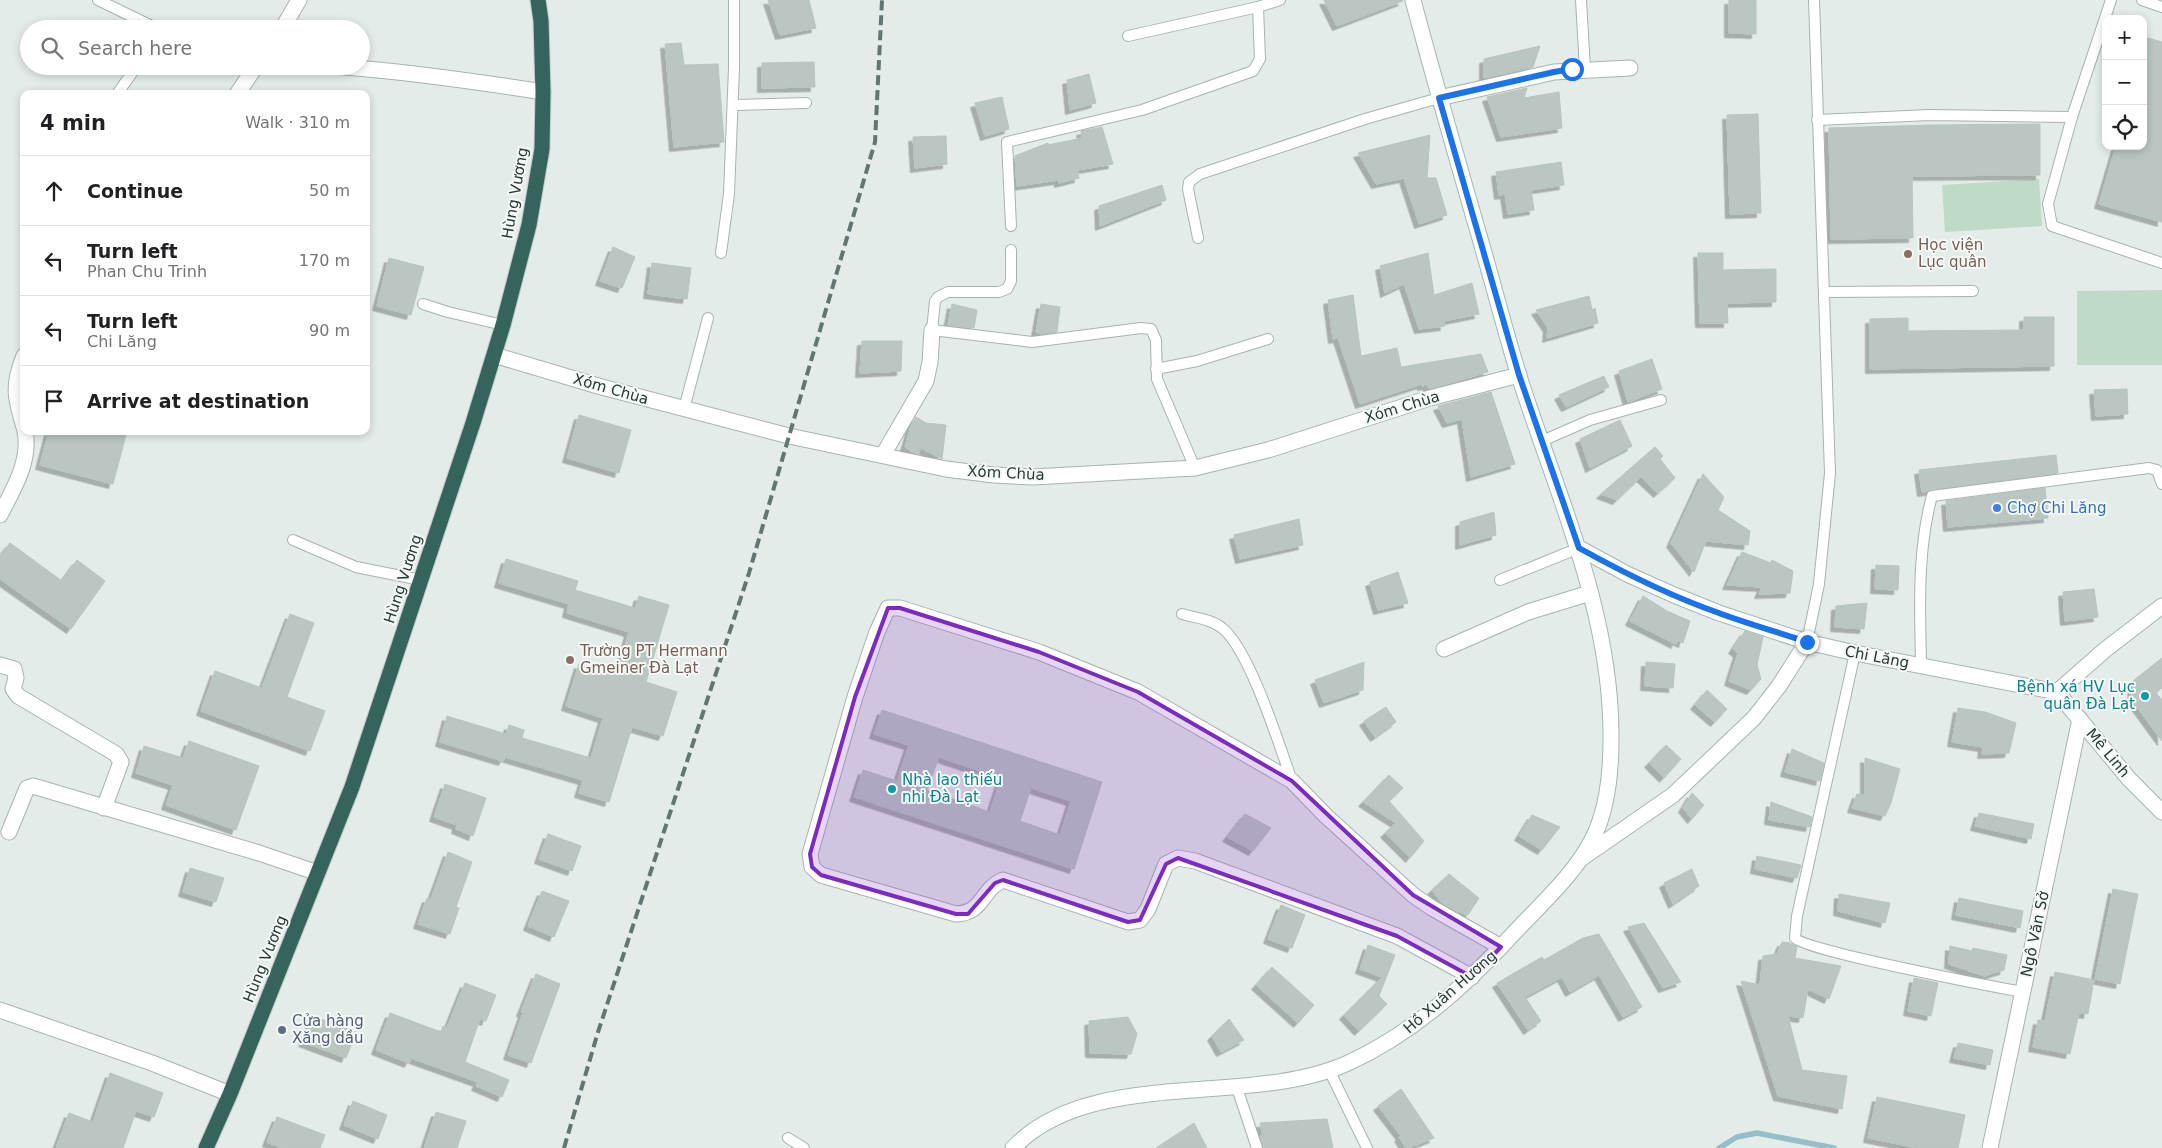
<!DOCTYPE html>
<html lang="en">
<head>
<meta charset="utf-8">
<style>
	body { margin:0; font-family:"DejaVu Sans",sans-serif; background:#f2f2f2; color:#202124 }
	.controls { position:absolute; right:15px; top:15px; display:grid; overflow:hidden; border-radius:10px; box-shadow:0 2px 8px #0003 }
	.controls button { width:45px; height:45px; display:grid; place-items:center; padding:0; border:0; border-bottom:1px solid #e0e0e0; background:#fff; color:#202124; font:25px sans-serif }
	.stop { position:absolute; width:15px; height:15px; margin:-11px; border:4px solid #1a73e8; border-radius:50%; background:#fff }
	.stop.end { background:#1a73e8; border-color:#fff; box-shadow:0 1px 5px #0008 }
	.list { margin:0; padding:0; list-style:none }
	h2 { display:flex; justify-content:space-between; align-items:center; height:65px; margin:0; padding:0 20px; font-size:21px }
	h2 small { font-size:16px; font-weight:400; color:#757577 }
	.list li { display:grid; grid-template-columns:32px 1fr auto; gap:15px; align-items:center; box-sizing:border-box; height:70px; padding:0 20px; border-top:1px solid #e0e0e0 }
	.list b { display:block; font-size:19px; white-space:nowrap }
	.list p { margin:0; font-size:16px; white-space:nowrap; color:#757577 }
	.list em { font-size:16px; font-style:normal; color:#757577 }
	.icon { flex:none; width:28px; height:28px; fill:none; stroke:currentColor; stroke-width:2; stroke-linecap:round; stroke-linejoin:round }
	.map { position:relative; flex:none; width:2162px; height:1148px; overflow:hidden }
	.search { position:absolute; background:#fff; box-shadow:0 2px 8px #0003; left:20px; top:20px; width:350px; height:55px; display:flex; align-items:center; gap:12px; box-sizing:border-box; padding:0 18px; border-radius:28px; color:#757577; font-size:19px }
	.panel { position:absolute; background:#fff; box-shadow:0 2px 8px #0003; left:20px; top:90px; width:350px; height:345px; border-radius:10px }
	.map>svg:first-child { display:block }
	.green { fill:#c0dac8 }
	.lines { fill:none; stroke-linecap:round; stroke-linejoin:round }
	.stream { stroke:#93beca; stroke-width:5.5 }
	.building { fill:#b9c6c2; stroke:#b7c4c0; fill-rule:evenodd; filter:url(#shadow) }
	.lane-casing { stroke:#a7b3b0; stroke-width:12 }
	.street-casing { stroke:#a7b3b0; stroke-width:17 }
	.secondary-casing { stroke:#a4b6b1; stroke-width:17 }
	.highway-casing { stroke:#c2c8c7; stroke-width:17 }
	.lane { stroke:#fff; stroke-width:10 }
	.street { stroke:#fff; stroke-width:15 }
	.secondary { stroke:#fff; stroke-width:15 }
	.highway { stroke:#35645d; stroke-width:15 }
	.rail { stroke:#607672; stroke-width:4; stroke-dasharray:10 5; stroke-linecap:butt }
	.route { stroke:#1a73e8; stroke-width:6 }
	.marked { fill:#7b2cbf; fill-opacity:0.2; stroke:#7b2cbf; stroke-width:4; stroke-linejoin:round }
	.education-dot { fill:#8d6e63; stroke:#f4f8f6; stroke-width:2 }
	.shop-dot { fill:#3f7fe0; stroke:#f4f8f6; stroke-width:2 }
	.culture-dot { fill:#0f9aa8; stroke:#f4f8f6; stroke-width:2 }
	.service-dot { fill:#5c6f8a; stroke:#f4f8f6; stroke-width:2 }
	.labels { text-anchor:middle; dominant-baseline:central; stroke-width:4; stroke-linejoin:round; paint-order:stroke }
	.street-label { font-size:15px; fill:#253b37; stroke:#f4f8f6 }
	.education-label { font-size:15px; fill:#785e54; stroke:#f4f8f6; text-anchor:start }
	.shop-label { font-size:15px; fill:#366cbe; stroke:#f4f8f6; text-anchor:start }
	.culture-label { font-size:15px; fill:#0d838f; stroke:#f4f8f6; text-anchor:end }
	.service-label { font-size:15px; fill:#4e5e75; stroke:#f4f8f6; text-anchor:start }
</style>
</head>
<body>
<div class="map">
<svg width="2162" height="1148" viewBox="0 0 2162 1148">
	<defs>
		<filter id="shadow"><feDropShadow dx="-4.5" dy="4.5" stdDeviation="0" flood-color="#0004"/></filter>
	</defs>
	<rect width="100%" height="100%" fill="#e4ece9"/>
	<g class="green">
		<polygon points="2039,179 2042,226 1945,232 1942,185"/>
		<polygon points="2162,290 2162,365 2077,365 2077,291"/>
	</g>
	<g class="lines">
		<polyline class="stream" points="1719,1148 1737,1137 1757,1133 1834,1148"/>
	</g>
	<g class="building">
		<polygon points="768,0 809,0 816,28 780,35"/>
		<polygon points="1324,0 1402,0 1403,1 1337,26"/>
		<polygon points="1729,0 1756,0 1756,34 1729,33"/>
		<polygon points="2148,38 2162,42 2162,222 2099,204 2116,146 2143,146 2143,53"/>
		<polygon points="681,43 684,65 718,64 724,142 674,147 665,44"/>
		<polygon points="1540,46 1533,67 1484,78 1484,59"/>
		<polygon points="814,62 815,87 762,88 762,63"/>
		<polygon points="1089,74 1096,103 1070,110 1067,80"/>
		<polygon points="1527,88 1524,98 1559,92 1562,128 1501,137 1487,97"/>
		<polygon points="1002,97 1009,129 985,136 975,103"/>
		<polygon points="1758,114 1761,213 1730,214 1727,115"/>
		<polygon points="2040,124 2040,175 1912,176 1913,238 1831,239 1829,128 1930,125"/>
		<polygon points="1102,127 1113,164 1077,170 1079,178 1059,183 1059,180 1017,186 1015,156 1048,143 1048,145 1082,138 1081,131"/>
		<polygon points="1430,135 1427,178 1436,178 1447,215 1419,224 1404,178 1376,184 1358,153"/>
		<polygon points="946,136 947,164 915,168 913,137"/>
		<polygon points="1561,162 1564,185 1531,190 1534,210 1508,214 1505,194 1499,195 1496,172"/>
		<polygon points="1162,185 1166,200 1100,226 1099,206"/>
		<polygon points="613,247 635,257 622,288 600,281"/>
		<polygon points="1428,253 1434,295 1472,283 1479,314 1444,321 1445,326 1419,329 1404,284 1385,293 1380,266"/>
		<polygon points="1698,253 1723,253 1723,270 1776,269 1776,302 1727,303 1728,323 1700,323"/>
		<polygon points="389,258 424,267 411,315 377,306"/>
		<polygon points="652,263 691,268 687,299 648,294"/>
		<polygon points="1353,295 1361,356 1397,348 1401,367 1481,354 1488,372 1429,389 1427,385 1422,386 1422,384 1360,404 1338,338 1333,339 1328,300"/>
		<polygon points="1589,296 1592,310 1595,308 1598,323 1547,338 1548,328 1536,310"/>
		<polygon points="952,304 977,310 974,328 948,325"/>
		<polygon points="1041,304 1060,307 1057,332 1041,334 1036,332"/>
		<polygon points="2024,317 2054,317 2054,366 1870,369 1870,319 1908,318 1908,331 2024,330"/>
		<polygon points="862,341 902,341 901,371 860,373"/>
		<polygon points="1652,359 1662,389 1628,402 1619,371"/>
		<polygon points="1604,376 1609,387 1566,407 1559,395"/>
		<polygon points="2127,389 2128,414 2096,416 2094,390"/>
		<polygon points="1491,392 1515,464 1471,477 1462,419 1447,423 1438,406"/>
		<polygon points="579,415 631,430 619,473 567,458"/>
		<polygon points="916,417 926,423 946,425 942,459 921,448 918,454 912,452 905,447 911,426"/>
		<polygon points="1620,420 1632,446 1590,468 1580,439"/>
		<polygon points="49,431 127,431 113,484 40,465"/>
		<polygon points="1655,447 1663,456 1660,459 1675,478 1658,493 1641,477 1617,500 1601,494"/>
		<polygon points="2056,455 2058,473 1922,492 1919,470"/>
		<polygon points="1703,474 1724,497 1718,510 1750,531 1748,545 1706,541 1694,572 1671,543"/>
		<polygon points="2045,488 2048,518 1948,527 1946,501"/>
		<polygon points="1494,512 1496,535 1460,545 1460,522"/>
		<polygon points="1299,519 1303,545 1240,559 1234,535"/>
		<polygon points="10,543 62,581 77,560 105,581 71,629 0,579 0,556"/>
		<polygon points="1742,552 1771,563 1772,560 1793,571 1790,593 1759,594 1762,587 1727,585"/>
		<polygon points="506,559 578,581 575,590 635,608 639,596 669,605 646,682 677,692 663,736 632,727 609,802 579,793 583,780 505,757 503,761 440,742 447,716 506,734 509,725 524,730 522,738 591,758 603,718 566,706 579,664 617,675 629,632 567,613 569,604 499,583"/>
		<polygon points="1876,565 1899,566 1898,590 1875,589"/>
		<polygon points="1398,572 1408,603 1378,610 1370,582"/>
		<polygon points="2094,589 2098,617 2065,621 2063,592"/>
		<polygon points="1643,596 1667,611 1690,621 1683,643 1676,640 1676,644 1630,621"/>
		<polygon points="1867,603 1864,629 1835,627 1836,606"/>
		<polygon points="290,614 314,623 287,697 325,711 310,751 201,711 215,671 262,688"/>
		<polygon points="1745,631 1763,637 1757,665 1761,679 1751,690 1729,681 1738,653 1733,649"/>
		<polygon points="2162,658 2162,688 2156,693 2162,700 2162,741 2132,700 2133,681"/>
		<polygon points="1364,662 1363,690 1324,703 1315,680"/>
		<polygon points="1646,662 1675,664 1673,688 1645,686"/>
		<polygon points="1707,690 1727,709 1715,722 1695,705"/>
		<polygon points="1386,707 1396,722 1375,737 1364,721"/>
		<polygon points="1958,708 1985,712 2016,723 2009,753 1982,754 1983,747 1952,742"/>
		<path d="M882 710 1102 782 1074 869 854 797 863 770 897 781 909 745 874 734ZM939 757 1001 778 990 812 927 790ZM1031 788 1071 801 1060 835 1020 821Z"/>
		<polygon points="189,741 259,766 236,830 166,805 173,785 136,773 144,746 183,758"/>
		<polygon points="1666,745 1681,759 1664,778 1649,763"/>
		<polygon points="1792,749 1824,763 1820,781 1785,772"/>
		<polygon points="1865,758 1900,769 1891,803 1885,816 1852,808 1857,794 1865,795"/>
		<polygon points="1389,775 1403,788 1389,801 1424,841 1410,858 1385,833 1396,823 1363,802"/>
		<polygon points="445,784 486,798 473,836 456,829 457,825 434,817"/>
		<polygon points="1692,793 1704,805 1692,819 1683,808"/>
		<polygon points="1771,802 1812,817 1810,827 1769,820"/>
		<polygon points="1979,813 2034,824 2031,839 1975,826"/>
		<polygon points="1245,814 1271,828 1253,851 1227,837"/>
		<polygon points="1532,815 1560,827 1542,850 1519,836"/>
		<polygon points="548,834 581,846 572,871 539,859"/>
		<polygon points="448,852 472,862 456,907 459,908 450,934 418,924 427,898 431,899"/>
		<polygon points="1757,856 1801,865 1797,878 1755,869"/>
		<polygon points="190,868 224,878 216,902 183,892"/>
		<polygon points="1692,869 1699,886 1673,904 1664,883"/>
		<polygon points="1449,874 1479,898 1468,915 1459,912 1442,903 1432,890"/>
		<polygon points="2113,889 2138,894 2120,984 2095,979"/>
		<polygon points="542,891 569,901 554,937 528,926"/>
		<polygon points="1839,894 1890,903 1885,923 1838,911"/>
		<polygon points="1959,898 2023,911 2020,928 1956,915"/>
		<polygon points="1281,905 1305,915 1292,948 1268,939"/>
		<polygon points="1644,923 1681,982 1663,988 1628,927"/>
		<polygon points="1599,934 1642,1007 1623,1017 1599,975 1570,992 1562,977 1525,997 1541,1021 1528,1030 1497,983 1542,957 1544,960 1583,938"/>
		<polygon points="1782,942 1790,943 1797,947 1795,958 1841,966 1829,999 1808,989 1803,1018 1788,1016 1802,1070 1847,1076 1842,1109 1778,1096 1741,981 1760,985 1763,956 1777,954"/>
		<polygon points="1368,945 1395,955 1379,996 1387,1004 1359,1031 1344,1015 1382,977 1360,969"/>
		<polygon points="1950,946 1972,951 1973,948 2007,955 2004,970 1984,976 1949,964"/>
		<polygon points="1272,967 1314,1005 1298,1023 1256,985"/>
		<polygon points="2055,972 2094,980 2088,1014 2079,1013 2070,1054 2033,1047 2038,1020 2045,1021"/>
		<polygon points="536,974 560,984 531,1063 508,1055 523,1013 521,1012"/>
		<polygon points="1914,978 1938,983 1931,1016 1908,1011"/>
		<polygon points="465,983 496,995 486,1021 480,1019 465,1062 509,1080 502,1097 476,1086 478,1082 411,1058 409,1063 376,1050 390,1013 441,1032 443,1026 447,1028"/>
		<polygon points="313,1016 356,1032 346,1058 303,1042"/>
		<polygon points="1128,1017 1137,1034 1131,1054 1090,1053 1089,1021"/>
		<polygon points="1229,1019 1244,1040 1221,1052 1212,1036"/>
		<polygon points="1958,1043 1993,1050 1990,1065 1954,1058"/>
		<polygon points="110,1073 163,1093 154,1117 136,1111 123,1148 56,1148 69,1113 93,1122"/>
		<polygon points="1401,1089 1434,1138 1408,1148 1406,1148 1399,1137 1401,1136 1378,1106"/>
		<polygon points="1877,1097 1965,1115 1958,1148 1918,1148 1868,1138"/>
		<polygon points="353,1101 387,1115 378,1139 344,1125"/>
		<polygon points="436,1112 466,1121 457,1148 424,1148"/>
		<polygon points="277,1117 325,1135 320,1148 282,1148 267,1142"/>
		<polygon points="1327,1119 1333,1148 1264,1148 1260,1136 1263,1135 1260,1123"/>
		<polygon points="1194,1123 1207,1148 1156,1148"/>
	</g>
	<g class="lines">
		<defs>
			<g id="lane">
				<polyline points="98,0 158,29"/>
				<polyline points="1581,0 1585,69"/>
				<polyline points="2111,0 2072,117 2048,204 2052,226 2162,263"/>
				<polyline points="2142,0 2162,7"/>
				<polyline points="1128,36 1258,7 1280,0"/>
				<polyline points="117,94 137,66"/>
				<polyline points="733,105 806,103"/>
				<polyline points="1817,120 1930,115 2072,117"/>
				<polyline points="1011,226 1007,142 1142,110 1253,71 1260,59 1258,7"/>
				<polyline points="1198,238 1188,189 1189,182 1200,174 1365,119 1439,98"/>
				<polyline points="1011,250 1011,281 1007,289 999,292 948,292 938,297 935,301 932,330 1032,342 1141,328 1151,329 1156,340 1157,379 1195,468"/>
				<polyline points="721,253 729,194 734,68 734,0"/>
				<polyline points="1824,292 1973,291"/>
				<polyline points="423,304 448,312 503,325"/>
				<polyline points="1156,369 1197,361 1268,339"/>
				<polyline points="684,409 708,318"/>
				<polyline points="1542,441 1590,420 1661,400"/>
				<polyline points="293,540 356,567 421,580"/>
				<polyline points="1500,580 1579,548"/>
				<path d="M1182 614C1196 618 1211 619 1222 628 1249 648 1280 747 1292 781"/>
				<polyline points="1807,642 1819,584 1830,473 1814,0"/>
				<path d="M1855 653 1797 916 1795 938C1802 950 1995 987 2023 992"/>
				<path d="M1921 665C1920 608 1917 551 1932 496L2149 468 2157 470 2162 484"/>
				<polyline points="1330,1072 1367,1148"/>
				<polyline points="1237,1088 1257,1148"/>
				<polyline points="788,1138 804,1148"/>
			</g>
			<g id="street">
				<polyline points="282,29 299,0"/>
				<path d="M332 66C403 71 473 81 543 92"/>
				<polyline points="237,94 256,66"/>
				<polyline points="1439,98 1554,72 1630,68"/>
				<polyline points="494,355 598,386 789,436 946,469 994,475 1033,477 1195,468 1268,450 1430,398 1519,375"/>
				<path d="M24 356C12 385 15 397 24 427"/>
				<polyline points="883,455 926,381 930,362 932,330"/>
				<path d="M0 515C13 490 31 461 25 431"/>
				<polyline points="1444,649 1528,612 1590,593"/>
				<polyline points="0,665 14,669 16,678 13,689 18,696 116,754 121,762 104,808"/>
				<polyline points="2057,692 2106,649 2162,606"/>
				<polyline points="9,832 27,788 33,786 259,853 318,873"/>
				<polyline points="1582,858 1673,795 1754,718 1779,686 1807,642"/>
				<path d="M1472 977 1397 936 1230 874 1195 861 1178 858 1166 864 1148 909 1140 920 1128 922 1003 880C981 889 984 913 956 914L821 875 812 867 810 854 855 697 877 632 888 608H900L1039 652 1138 692 1292 781 1326 816 1413 895 1432 908 1501 947"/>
				<polyline points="0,1010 152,1063 230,1094"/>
				<polyline points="1990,1148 2080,719"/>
			</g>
			<g id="secondary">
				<polyline points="1579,548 1627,574 1674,595 1719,613 1807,642 1855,653 2057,692 2129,779 2162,812"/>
				<path d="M1013 1148C1091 1066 1249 1108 1348 1063 1412 1034 1466 985 1513 934 1540 905 1576 873 1593 838 1608 808 1611 772 1611 739 1612 612 1557 495 1519 376 1506 334 1495 291 1483 249 1459 166 1435 83 1413 0"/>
			</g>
			<polyline id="highway" points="206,1148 230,1094 352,787 473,423 503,325 529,225 542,149 543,92 541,21 538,0"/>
		</defs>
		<use href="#lane" class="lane-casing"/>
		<use href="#street" class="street-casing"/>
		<use href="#secondary" class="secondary-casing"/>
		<use href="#highway" class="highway-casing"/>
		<use href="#lane" class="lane"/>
		<use href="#street" class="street"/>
		<use href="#secondary" class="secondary"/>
		<use href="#highway" class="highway"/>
		<polyline class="rail" points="564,1148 598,1032 749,573 875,142 882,0"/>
	</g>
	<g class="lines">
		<path class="route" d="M1572 69 1554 72 1439 98 1519 375 1579 548C1624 573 1670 596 1719 613 1748 624 1778 632 1807 642"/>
	</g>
	<path class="marked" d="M888 608H900L1039 652 1138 692 1292 781 1413 895 1501 947 1472 977 1397 936 1178 858 1166 864 1140 920 1128 922 1003 880 995 883 968 914H956L821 875 812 867 810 854 855 697Z"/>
	<g class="education-dot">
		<circle cx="1908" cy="254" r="5"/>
		<circle cx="570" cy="660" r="5"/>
	</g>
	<circle class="shop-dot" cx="1997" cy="508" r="5"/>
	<g class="culture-dot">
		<circle cx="2145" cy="696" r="5"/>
		<circle cx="892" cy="789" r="5"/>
	</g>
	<circle class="service-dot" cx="282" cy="1030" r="5"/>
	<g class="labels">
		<g class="street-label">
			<text transform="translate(515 193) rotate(-80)">Hùng Vương</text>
			<text transform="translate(611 389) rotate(16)">Xóm Chùa</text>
			<text transform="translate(1402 407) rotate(-17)">Xóm Chùa</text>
			<text transform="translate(1006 473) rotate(3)">Xóm Chùa</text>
			<text transform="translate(403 579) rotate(-72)">Hùng Vương</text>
			<text transform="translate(1877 657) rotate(11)">Chi Lăng</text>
			<text transform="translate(2108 753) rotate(50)">Mê Linh</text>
			<text transform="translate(2035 934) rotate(-78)">Ngô Văn Sở</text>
			<text transform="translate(265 959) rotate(-68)">Hùng Vương</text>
			<text transform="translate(1450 992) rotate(-41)">Hồ Xuân Hương</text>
		</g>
		<g class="education-label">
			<text x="1918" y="245">Học viện<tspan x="1918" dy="17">Lục quân</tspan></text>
			<text x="580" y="651">Trường PT Hermann<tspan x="580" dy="17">Gmeiner Đà Lạt</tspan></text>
		</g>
		<g class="shop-label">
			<text x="2007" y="508">Chợ Chi Lăng</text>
		</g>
		<g class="culture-label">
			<text x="2135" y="687">Bệnh xá HV Lục<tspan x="2135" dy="17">quân Đà Lạt</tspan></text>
			<text x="902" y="780" text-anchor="start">Nhà lao thiếu<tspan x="902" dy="17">nhi Đà Lạt</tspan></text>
		</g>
		<g class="service-label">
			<text x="292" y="1021">Cửa hàng<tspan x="292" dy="17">Xăng dầu</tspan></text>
		</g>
	</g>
</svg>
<div class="controls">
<button>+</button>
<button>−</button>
<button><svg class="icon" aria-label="locate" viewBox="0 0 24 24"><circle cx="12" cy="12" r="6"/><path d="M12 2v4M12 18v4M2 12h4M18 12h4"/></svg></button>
</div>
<div class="stop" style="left:1572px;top:69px"></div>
<div class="stop end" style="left:1807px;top:642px"></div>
<div class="search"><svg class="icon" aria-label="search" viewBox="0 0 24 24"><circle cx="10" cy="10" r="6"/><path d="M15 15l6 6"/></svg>Search here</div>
<section class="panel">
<h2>4 min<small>Walk · 310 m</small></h2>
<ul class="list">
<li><svg class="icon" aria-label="ahead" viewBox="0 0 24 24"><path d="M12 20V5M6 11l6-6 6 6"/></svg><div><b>Continue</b></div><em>50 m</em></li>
<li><svg class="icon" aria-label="left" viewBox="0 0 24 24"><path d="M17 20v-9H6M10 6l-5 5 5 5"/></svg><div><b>Turn left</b><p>Phan Chu Trinh</p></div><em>170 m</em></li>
<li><svg class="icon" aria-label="left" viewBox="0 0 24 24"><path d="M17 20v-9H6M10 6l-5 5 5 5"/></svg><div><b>Turn left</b><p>Chi Lăng</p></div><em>90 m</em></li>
<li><svg class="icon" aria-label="arrive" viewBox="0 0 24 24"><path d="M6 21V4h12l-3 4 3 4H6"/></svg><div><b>Arrive at destination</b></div></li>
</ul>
</section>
</div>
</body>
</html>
